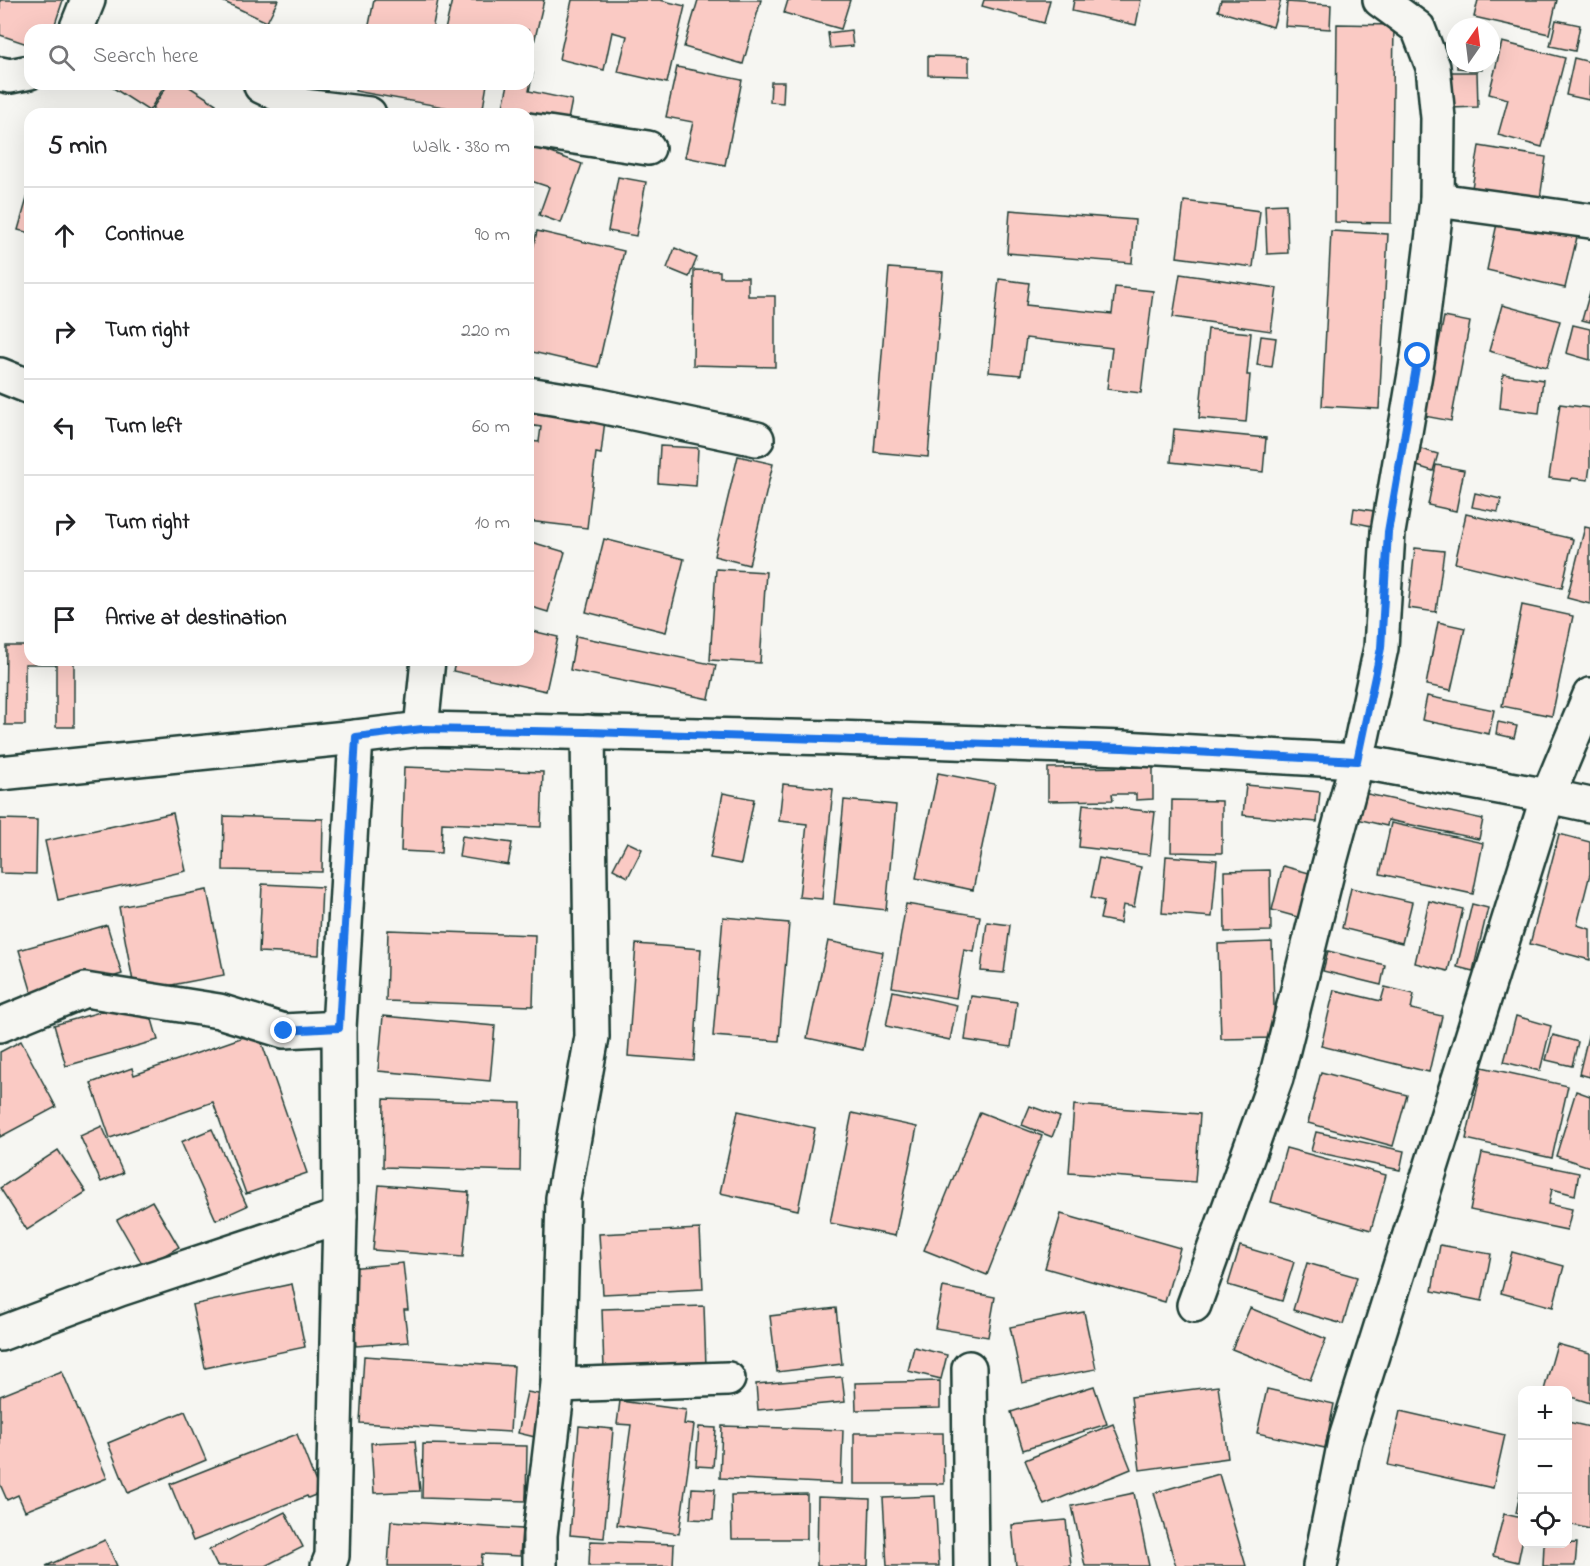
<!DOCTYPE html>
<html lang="en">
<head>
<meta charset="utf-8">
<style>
	body { margin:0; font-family:"Indie Flower",sans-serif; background:#f2f2f2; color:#202124 }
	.controls { position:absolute; right:18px; bottom:18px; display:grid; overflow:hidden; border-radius:12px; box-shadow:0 6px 24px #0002 }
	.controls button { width:54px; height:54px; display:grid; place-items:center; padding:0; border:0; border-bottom:2px solid #e0e0e0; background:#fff; color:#202124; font:30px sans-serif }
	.compass { position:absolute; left:1446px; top:18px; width:54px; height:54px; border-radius:50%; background:#fff; box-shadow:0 6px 24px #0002; rotate:14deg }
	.stop { position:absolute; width:18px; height:18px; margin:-14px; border:4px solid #1a73e8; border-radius:50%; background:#fff }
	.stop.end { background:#1a73e8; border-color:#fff; box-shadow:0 2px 6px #0008 }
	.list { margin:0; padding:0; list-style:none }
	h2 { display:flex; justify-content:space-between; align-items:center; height:78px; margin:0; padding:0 24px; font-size:26px }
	h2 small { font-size:20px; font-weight:400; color:#757577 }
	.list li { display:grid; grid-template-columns:39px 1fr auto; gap:18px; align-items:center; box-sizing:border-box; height:96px; padding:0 24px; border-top:2px solid #e0e0e0 }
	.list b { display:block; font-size:22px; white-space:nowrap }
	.list em { font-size:20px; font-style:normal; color:#757577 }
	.icon { flex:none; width:33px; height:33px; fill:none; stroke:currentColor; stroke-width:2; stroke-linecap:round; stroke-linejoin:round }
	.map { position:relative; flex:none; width:1590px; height:1566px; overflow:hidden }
	.search { position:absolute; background:#fff; box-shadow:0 6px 24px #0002; left:24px; top:24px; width:510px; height:66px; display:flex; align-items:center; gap:15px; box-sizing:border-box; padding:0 21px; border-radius:18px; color:#757577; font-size:22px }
	.panel { position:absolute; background:#fff; box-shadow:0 6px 24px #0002; left:24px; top:108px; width:510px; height:558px; border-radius:18px }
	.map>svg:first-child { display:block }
	.building { fill:#facac4; stroke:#1f3d34; stroke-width:1.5 }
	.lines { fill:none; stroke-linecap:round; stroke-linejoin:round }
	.minor-casing { stroke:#1f3d34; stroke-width:38 }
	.minor { stroke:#f6f6f2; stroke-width:33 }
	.route { stroke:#1a73e8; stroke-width:8 }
</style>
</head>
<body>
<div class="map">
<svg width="1590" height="1566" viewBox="0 0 1590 1566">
	<rect width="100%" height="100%" fill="#f6f6f2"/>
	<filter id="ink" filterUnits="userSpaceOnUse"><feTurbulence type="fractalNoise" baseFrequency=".0167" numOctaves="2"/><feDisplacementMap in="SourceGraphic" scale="12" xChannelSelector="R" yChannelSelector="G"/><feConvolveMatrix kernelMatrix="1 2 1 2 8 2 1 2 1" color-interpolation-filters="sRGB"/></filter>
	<g filter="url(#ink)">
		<g class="building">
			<polygon points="0,0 63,0 53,30 30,30 30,45 0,35"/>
			<polygon points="220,0 278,0 267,22"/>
			<polygon points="374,0 438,0 432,30 368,30"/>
			<polygon points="452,0 544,0 532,51 528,50 528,30 445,30"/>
			<polygon points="572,0 660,0 685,6 667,83 618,72 627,36 612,32 604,70 559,59"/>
			<polygon points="698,0 761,0 743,64 684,47"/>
			<polygon points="788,0 850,0 841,29 784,13"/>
			<polygon points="984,0 1050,0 1044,23 982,6"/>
			<polygon points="1074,0 1141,0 1136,25 1072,11"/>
			<polygon points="1221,0 1281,0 1273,27 1218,11"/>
			<polygon points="1478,0 1557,0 1549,34 1474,17"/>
			<polygon points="1287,2 1331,5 1330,29 1285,26"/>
			<polygon points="1556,20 1580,25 1575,51 1550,46"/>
			<polygon points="1337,24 1394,25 1391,223 1335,222"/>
			<polygon points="851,30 853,46 830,48 828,33"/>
			<polygon points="1502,42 1565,58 1542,147 1498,135 1508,99 1489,94"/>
			<polygon points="928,56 969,57 969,76 928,75"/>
			<polygon points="1574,58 1590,62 1589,100 1566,95"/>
			<polygon points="1457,63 1482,63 1482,70 1457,68"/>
			<polygon points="677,67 742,80 725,165 685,157 693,122 666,117"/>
			<polygon points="528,72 533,73 529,91 572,100 568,120 503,107 508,84 528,84"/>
			<polygon points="1450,72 1477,72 1478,107 1451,108"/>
			<polygon points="771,82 784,82 783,103 770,102"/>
			<polygon points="107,84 166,84 149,111"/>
			<polygon points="168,84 185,84 216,104 209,114 161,114 152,109"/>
			<polygon points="357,84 487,84 482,114 355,91"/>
			<polygon points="529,145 582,164 561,223 539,215 549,187 528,180"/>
			<polygon points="1479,146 1546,157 1540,199 1472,188"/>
			<polygon points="618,177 646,182 636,236 608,231"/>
			<polygon points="30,188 30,233 18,230"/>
			<polygon points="1184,201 1260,211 1253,267 1177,257"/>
			<polygon points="1286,204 1288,253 1267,254 1265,205"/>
			<polygon points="1010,210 1135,220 1132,263 1007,253"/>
			<polygon points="1498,219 1577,237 1565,288 1487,270"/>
			<polygon points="537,231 624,251 598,367 528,351 528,271"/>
			<polygon points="1331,231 1388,234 1379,409 1322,406"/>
			<polygon points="675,248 697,258 689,277 667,268"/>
			<polygon points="889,268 943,272 928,457 874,452"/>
			<polygon points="694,270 720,271 720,277 748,277 748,296 775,296 775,367 693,365"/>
			<polygon points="1180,274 1277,288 1271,331 1173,317"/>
			<polygon points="999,279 1029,283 1026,305 1112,314 1115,287 1153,291 1141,393 1107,389 1112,348 1026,338 1021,375 989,372"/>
			<polygon points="1590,292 1590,322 1582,320"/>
			<polygon points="1502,305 1560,321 1547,367 1489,351"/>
			<polygon points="1444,317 1470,322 1451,421 1424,416"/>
			<polygon points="1573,325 1590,329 1590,360 1566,353"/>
			<polygon points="1208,329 1251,333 1247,375 1250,375 1246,422 1199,418"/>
			<polygon points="1261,336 1276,338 1272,367 1257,365"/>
			<polygon points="1503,374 1543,380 1539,413 1500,408"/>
			<polygon points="1560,404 1590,408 1590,466 1588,480 1572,478 1571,481 1549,478"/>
			<polygon points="528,410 605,420 601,454 596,453 587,528 528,521 528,441 539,442 541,427 528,425"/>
			<polygon points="1174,429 1266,438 1263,472 1171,462"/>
			<polygon points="660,446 698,448 696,486 658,483"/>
			<polygon points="1421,449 1438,454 1433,471 1417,466"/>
			<polygon points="738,456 773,464 749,565 714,556"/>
			<polygon points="1436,465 1464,470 1456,511 1428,505"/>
			<polygon points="1475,493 1501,499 1498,512 1472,507"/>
			<polygon points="1354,508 1374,511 1372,526 1352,522"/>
			<polygon points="1466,514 1573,539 1562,588 1455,563"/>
			<polygon points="1585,527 1590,528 1590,604 1567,598"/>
			<polygon points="604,539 684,559 666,632 586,612"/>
			<polygon points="528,541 565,552 548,612 528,606"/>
			<polygon points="1415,548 1444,551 1436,612 1408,608"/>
			<polygon points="716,569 766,572 760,663 710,660"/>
			<polygon points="1522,605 1573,616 1552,716 1502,706"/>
			<polygon points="1438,622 1465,628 1451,690 1426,685"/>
			<polygon points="528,630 558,637 546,691 453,671 456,660 528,660"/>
			<polygon points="576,636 716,665 709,699 570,670"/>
			<polygon points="6,646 30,646 30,660 74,660 74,727 56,727 56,664 25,664 25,725 5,725"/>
			<polygon points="1427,696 1494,710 1489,734 1422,720"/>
			<polygon points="1498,722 1517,726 1514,738 1496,734"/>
			<polygon points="404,767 543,772 541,827 442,823 441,853 401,851"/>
			<polygon points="1153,767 1153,799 1136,800 1136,794 1112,794 1113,800 1048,801 1048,768"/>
			<polygon points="938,773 995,784 973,890 916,878"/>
			<polygon points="783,784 833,789 822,899 799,897 807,824 779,821"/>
			<polygon points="1246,785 1320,792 1317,822 1243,815"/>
			<polygon points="723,793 754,799 741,864 710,858"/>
			<polygon points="1363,793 1483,819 1479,839 1388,820 1387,826 1357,819"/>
			<polygon points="844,800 896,805 886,910 834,904"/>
			<polygon points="1172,800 1222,801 1222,853 1171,852"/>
			<polygon points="1083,804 1155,812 1150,855 1079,847"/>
			<polygon points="173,813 186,871 58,900 45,841"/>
			<polygon points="224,816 323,819 322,872 223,870"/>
			<polygon points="0,819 37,820 36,874 0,873"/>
			<polygon points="1391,823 1483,843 1473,894 1380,874"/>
			<polygon points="1559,834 1590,842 1590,874 1577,925 1590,929 1590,960 1530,944"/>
			<polygon points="462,836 512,843 508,865 459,857"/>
			<polygon points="627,842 642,849 628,877 613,869"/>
			<polygon points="1166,856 1217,860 1212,917 1162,913"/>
			<polygon points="1099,858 1141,867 1134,907 1123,905 1120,923 1100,919 1104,901 1091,898"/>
			<polygon points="1283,866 1313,874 1301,918 1272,910"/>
			<polygon points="1270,870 1271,931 1225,932 1224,871"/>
			<polygon points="262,884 322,887 319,955 259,952"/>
			<polygon points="1351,888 1412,902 1402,943 1342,928"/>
			<polygon points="207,890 224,975 135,992 119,907"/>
			<polygon points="1429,901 1463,909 1448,971 1415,963"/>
			<polygon points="906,904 980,916 974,952 964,950 956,998 892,987"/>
			<polygon points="1472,904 1488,908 1473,971 1457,967"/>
			<polygon points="723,917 789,923 779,1041 713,1036"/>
			<polygon points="987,922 1010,925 1004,973 981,971"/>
			<polygon points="107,925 122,974 34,1000 19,950"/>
			<polygon points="388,930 535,935 533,1006 386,1001"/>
			<polygon points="828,941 883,952 863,1050 807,1038"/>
			<polygon points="1272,942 1275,1038 1221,1039 1218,944"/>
			<polygon points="636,944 701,949 694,1061 628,1056"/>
			<polygon points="1328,951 1385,965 1381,985 1323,971"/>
			<polygon points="1385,987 1414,994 1411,1009 1442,1016 1429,1072 1321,1046 1334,990 1381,1001"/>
			<polygon points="893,991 957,1005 950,1040 886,1026"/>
			<polygon points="971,996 1017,1002 1011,1047 965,1040"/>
			<polygon points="146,999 158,1040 66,1066 54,1025"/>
			<polygon points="383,1016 495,1026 490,1081 378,1071"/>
			<polygon points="1516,1016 1551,1026 1540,1071 1504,1062"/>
			<polygon points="1590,1028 1590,1077 1579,1074"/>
			<polygon points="258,1032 307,1173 246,1194 213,1102 110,1138 91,1083 132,1068 134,1075"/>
			<polygon points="1553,1035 1578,1042 1572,1066 1546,1060"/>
			<polygon points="21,1041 56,1107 0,1137 0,1052"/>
			<polygon points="1482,1067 1568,1086 1552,1158 1466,1139"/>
			<polygon points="1321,1072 1407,1095 1393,1146 1308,1123"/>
			<polygon points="1576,1091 1590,1096 1590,1167 1556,1156"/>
			<polygon points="384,1099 521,1103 520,1171 383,1167"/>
			<polygon points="1074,1105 1200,1114 1195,1182 1069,1173"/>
			<polygon points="1030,1106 1060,1117 1052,1137 1022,1125"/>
			<polygon points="738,1111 815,1128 798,1210 720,1193"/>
			<polygon points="980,1112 1042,1136 987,1275 924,1250"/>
			<polygon points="852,1113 917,1127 895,1236 830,1223"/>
			<polygon points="102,1126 123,1173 101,1182 80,1136"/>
			<polygon points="212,1129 247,1206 216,1220 181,1142"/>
			<polygon points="1316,1132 1404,1151 1400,1170 1311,1151"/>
			<polygon points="1286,1148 1386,1175 1371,1230 1271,1202"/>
			<polygon points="58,1150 86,1192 27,1230 0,1188"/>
			<polygon points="1482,1153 1579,1173 1575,1195 1552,1189 1549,1204 1572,1209 1567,1230 1470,1210"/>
			<polygon points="379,1185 469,1192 463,1257 373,1250"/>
			<polygon points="152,1201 179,1247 144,1267 117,1220"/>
			<polygon points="1061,1214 1180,1248 1165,1302 1045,1268"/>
			<polygon points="700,1229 703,1289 603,1294 599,1234"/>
			<polygon points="1440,1245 1491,1254 1482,1301 1432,1291"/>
			<polygon points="1240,1246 1294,1262 1282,1301 1228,1285"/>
			<polygon points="1512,1252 1564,1266 1553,1307 1501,1293"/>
			<polygon points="403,1263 408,1310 404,1310 408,1342 356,1346 349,1268"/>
			<polygon points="1307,1263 1357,1277 1343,1324 1293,1310"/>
			<polygon points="292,1284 305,1347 205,1368 192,1305"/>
			<polygon points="943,1287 995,1297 988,1337 935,1328"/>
			<polygon points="704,1306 706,1367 604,1370 602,1309"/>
			<polygon points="836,1308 842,1364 777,1372 770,1316"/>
			<polygon points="1250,1308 1326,1339 1310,1380 1232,1349"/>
			<polygon points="1084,1312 1096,1369 1022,1383 1010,1327"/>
			<polygon points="1557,1344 1590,1353 1590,1403 1568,1396 1568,1390 1544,1390"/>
			<polygon points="914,1347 947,1355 941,1379 908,1371"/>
			<polygon points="364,1356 514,1366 510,1432 360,1423"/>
			<polygon points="62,1371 107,1478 25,1511 18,1495 7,1500 0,1484 0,1396"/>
			<polygon points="842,1377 845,1402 758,1410 756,1384"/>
			<polygon points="940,1381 940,1408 856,1410 855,1383"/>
			<polygon points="1094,1386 1107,1424 1023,1450 1011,1412"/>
			<polygon points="1218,1386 1228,1458 1140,1470 1131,1397"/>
			<polygon points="1267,1389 1334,1404 1325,1448 1257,1433"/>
			<polygon points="527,1392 544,1395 535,1437 518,1433"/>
			<polygon points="620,1401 686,1410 684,1424 694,1425 679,1534 617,1525 631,1425 617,1424"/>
			<polygon points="185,1411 206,1460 128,1493 108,1443"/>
			<polygon points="1400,1411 1505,1435 1493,1488 1388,1465"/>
			<polygon points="1568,1422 1590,1427 1590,1529 1568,1524"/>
			<polygon points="1113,1424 1131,1469 1044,1505 1025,1460"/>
			<polygon points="579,1426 613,1429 604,1538 570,1535"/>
			<polygon points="722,1426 843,1430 841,1484 720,1478"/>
			<polygon points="699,1427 716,1428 713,1467 696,1466"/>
			<polygon points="854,1433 943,1433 944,1484 854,1484"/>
			<polygon points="297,1434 320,1493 308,1498 307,1496 193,1541 170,1484"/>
			<polygon points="415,1441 420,1491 374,1493 371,1443"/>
			<polygon points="423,1444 527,1446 526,1501 422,1498"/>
			<polygon points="1219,1474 1246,1566 1176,1566 1154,1493"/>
			<polygon points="1522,1483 1522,1515 1516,1513"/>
			<polygon points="692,1488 715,1489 713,1520 690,1519"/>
			<polygon points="1134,1493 1149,1566 1085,1566 1072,1506"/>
			<polygon points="807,1494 807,1539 732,1539 731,1495"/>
			<polygon points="935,1496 939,1566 887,1566 883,1498"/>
			<polygon points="818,1497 870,1499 868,1566 817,1566"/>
			<polygon points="285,1512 303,1547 265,1566 217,1566 209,1550"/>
			<polygon points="1504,1514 1522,1518 1522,1543 1518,1562 1493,1556"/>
			<polygon points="1066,1520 1071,1566 1016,1566 1012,1525"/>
			<polygon points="391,1521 522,1529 520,1556 482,1554 481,1566 388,1566"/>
			<polygon points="105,1540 117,1566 46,1566"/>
			<polygon points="590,1541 674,1544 673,1566 589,1566"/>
			<polygon points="1577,1543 1575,1566 1543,1566 1544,1544"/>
		</g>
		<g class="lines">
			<defs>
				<g id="minor">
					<polyline points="76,30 88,0"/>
					<polyline points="0,74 10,76 30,72"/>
					<polyline points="261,86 303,106 369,114"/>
					<polyline points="528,130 648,148"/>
					<polyline points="1437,200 1590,221"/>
					<polyline points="0,375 30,387"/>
					<polyline points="528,394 596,405 757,439"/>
					<polyline points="421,729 428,660"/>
					<polyline points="0,773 356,737 421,729 836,738 1123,748 1357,761 1548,796 1590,805"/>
					<polyline points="0,1025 85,990 219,1011 284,1031 339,1028"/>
					<polyline points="1194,1305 1276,1078 1329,865 1357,761 1381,648 1388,532 1418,356 1437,200 1438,118 1433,67 1418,28 1380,0"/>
					<polyline points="0,1334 120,1289 340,1216"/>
					<polyline points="969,1368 971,1566"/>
					<polyline points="558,1385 728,1379"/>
					<polyline points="328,1566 332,1556 340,1216 339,1028 356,737"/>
					<polyline points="540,1566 540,1535 558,1385 563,1198 592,1037 588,732"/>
					<polyline points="1320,1566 1345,1441 1548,796 1590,695"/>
				</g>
			</defs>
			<use href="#minor" class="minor-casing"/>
			<use href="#minor" class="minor"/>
		</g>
	</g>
	<g class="lines" filter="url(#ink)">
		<polyline class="route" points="284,1031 339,1028 356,737 422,729 588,732 1123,748 1357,761 1381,648 1388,532 1418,356"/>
	</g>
</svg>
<div class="controls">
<button>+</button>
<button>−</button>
<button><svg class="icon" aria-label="locate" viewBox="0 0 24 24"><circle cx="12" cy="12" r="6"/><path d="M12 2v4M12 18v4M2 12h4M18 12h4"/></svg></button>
</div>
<svg class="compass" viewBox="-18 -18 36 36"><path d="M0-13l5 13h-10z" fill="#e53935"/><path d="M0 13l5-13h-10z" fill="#757577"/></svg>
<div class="stop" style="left:1418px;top:356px"></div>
<div class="stop end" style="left:284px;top:1031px"></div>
<div class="search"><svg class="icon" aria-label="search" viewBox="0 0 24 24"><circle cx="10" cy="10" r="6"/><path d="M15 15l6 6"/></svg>Search here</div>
<section class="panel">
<h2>5 min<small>Walk · 380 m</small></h2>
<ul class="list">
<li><svg class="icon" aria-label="ahead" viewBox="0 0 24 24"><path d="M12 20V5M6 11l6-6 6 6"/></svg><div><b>Continue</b></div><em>90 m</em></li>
<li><svg class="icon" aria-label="right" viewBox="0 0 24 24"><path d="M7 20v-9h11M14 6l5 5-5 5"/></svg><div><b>Turn right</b></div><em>220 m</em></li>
<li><svg class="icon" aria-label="left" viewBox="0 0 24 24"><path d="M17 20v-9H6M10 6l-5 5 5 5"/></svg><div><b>Turn left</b></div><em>60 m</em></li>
<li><svg class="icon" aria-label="right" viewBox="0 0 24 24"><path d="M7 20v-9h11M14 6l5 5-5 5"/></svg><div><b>Turn right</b></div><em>10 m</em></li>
<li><svg class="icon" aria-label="arrive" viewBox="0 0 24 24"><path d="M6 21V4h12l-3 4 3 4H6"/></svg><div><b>Arrive at destination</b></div></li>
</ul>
</section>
</div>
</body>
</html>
